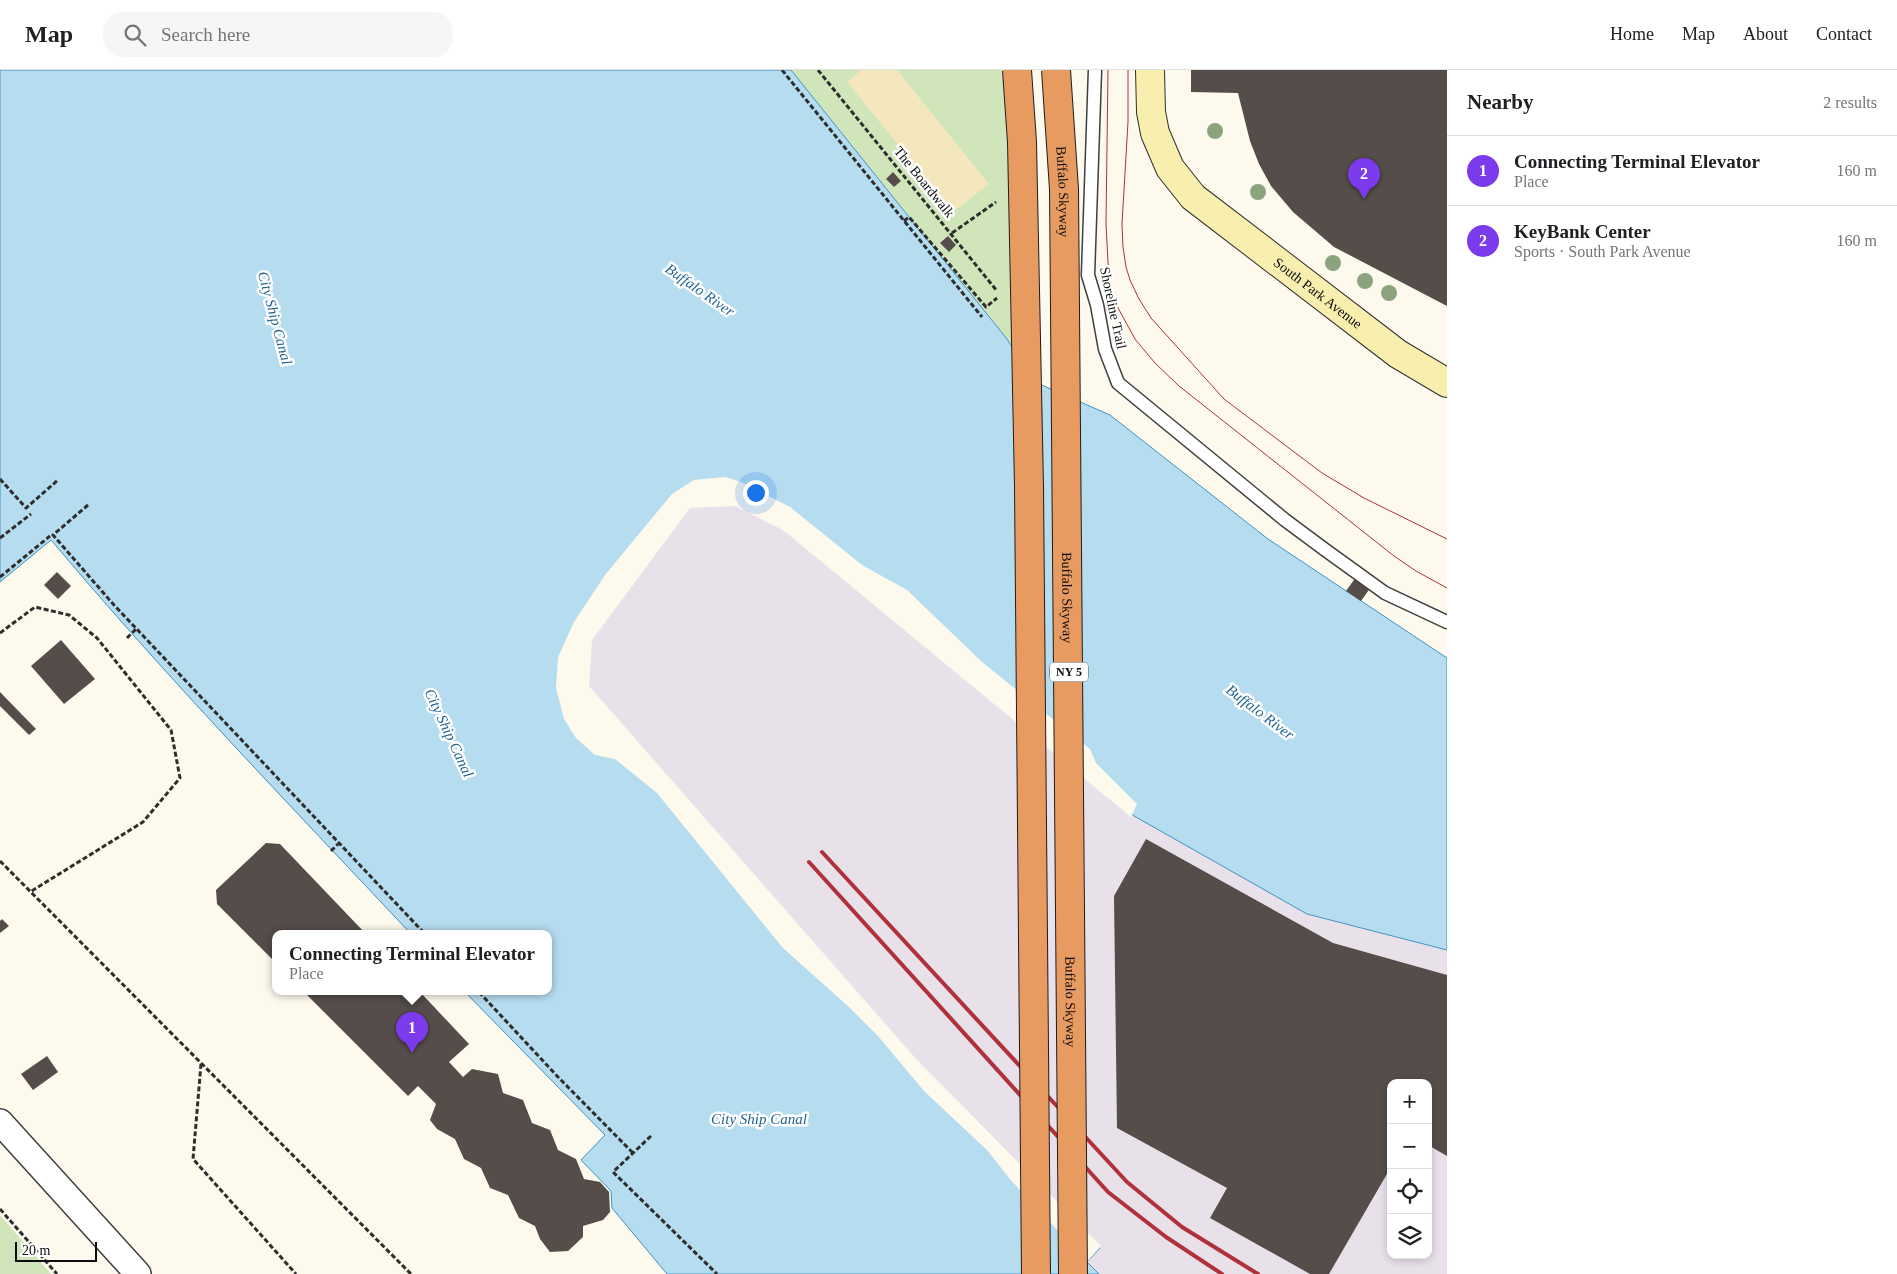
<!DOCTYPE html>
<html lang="en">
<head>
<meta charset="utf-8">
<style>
	body { margin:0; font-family:"Times New Roman",serif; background:#f6f6f6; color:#202124 }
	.controls { position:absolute; right:15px; bottom:15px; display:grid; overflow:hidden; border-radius:10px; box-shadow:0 2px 8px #0003 }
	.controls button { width:45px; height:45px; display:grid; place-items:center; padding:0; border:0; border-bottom:1px solid #e0e0e0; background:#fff; color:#202124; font:25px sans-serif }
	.scale { position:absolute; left:15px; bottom:12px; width:82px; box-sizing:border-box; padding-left:5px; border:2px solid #0c0c0c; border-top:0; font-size:14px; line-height:18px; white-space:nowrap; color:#0c0c0c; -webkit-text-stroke:4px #fff; paint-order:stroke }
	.you { position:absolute; left:755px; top:422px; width:18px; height:18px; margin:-12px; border:4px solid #fff; border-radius:50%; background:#1a73e8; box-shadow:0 0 0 8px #1a73e833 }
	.badge { display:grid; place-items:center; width:32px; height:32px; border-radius:50%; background:#7c3aed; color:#fff; font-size:16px; font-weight:700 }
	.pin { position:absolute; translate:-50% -41px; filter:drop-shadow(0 1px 2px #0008) }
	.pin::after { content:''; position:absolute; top:26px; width:18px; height:15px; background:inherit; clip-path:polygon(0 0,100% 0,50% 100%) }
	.popup { position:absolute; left:272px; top:860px; width:280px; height:65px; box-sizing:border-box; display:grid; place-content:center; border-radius:10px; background:#fff; filter:drop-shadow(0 1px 4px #0005); font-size:16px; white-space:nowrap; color:#757577 }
	.popup b { font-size:19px; color:#202124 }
	.popup::after { content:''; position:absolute; left:50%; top:100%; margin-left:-10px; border:10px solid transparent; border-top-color:#fff }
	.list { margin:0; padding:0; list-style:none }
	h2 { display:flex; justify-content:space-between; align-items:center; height:65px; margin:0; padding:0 20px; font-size:21px }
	h2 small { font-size:16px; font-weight:400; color:#757577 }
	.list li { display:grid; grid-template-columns:32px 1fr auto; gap:15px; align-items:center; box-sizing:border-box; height:70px; padding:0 20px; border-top:1px solid #e0e0e0 }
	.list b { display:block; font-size:19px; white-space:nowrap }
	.list p { margin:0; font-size:16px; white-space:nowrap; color:#757577 }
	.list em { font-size:16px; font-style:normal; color:#757577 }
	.icon { flex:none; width:28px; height:28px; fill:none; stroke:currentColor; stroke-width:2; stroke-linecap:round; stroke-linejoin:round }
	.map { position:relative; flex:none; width:1447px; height:1204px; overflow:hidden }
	header { display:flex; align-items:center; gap:30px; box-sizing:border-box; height:70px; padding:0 25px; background:#fff; border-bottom:1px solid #e0e0e0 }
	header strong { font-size:24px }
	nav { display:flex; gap:28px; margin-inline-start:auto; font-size:18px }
	.search { width:350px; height:45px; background:#f6f6f6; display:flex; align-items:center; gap:12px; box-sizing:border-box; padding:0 18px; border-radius:20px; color:#757577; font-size:19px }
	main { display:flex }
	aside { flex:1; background:#fff }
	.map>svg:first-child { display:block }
	.industrial { fill:#e9e1ea; fill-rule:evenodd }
	.green { fill:#d1e5ba }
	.sand { fill:#f5e7bd }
	.water { fill:#b6dcf0; stroke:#4392c1 }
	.pier { fill:#fdfaed }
	.building { fill:#544d4a }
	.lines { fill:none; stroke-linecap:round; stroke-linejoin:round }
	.lane-casing { stroke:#3f3f3f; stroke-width:15 }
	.street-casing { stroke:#3f3f3f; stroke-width:28 }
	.secondary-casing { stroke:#2e2e2e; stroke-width:30 }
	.path { stroke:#2e2e2e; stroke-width:3; stroke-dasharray:5 2.5; stroke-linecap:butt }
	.lane { stroke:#fff; stroke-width:12 }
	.street { stroke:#fff; stroke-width:25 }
	.secondary { stroke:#f8eeae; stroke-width:28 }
	.tram { stroke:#b0313a; stroke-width:1 }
	.rail { stroke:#b0313a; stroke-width:4 }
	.highway-bridge-casing { stroke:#1d1d1d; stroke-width:30; stroke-linecap:butt }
	.highway-bridge { stroke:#e89b61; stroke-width:28 }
	.tree { fill:#8ca47e }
	.labels { text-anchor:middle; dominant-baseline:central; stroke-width:5; stroke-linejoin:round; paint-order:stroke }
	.shield { fill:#fff; stroke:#555; stroke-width:1 }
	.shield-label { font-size:12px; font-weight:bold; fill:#0c0c0c }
	.street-label { font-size:14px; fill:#0c0c0c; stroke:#fff }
	.water-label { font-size:15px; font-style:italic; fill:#216493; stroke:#fff }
</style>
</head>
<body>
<header>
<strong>Map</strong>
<div class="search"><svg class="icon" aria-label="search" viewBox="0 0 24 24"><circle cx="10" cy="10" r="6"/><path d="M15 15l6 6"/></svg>Search here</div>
<nav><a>Home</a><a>Map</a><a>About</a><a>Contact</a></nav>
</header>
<main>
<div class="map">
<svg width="1447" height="1204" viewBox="0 0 1447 1204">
	<rect width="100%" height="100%" fill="#fdfaed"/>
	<path class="industrial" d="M735 433 784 458 1307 844 1447 880V1204H1099L1087 1192 1099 1178 915 992 586 617 590 569 689 436ZM1391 1013H1428V1185H1391Z"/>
	<g class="green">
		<polygon points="791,0 1011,0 1035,312 1007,269"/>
		<polygon points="0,1145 51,1204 0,1204"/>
	</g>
	<polygon class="sand" points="861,0 897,0 989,114 953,142 847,12"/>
	<path class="water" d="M0 0H791L1007 269 1035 312 1110 345 1268 469 1447 588V880L1307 844 1134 746 784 458 735 434 689 436 590 569 586 617 915 992 1100 1178 1087 1192 1099 1204H667L612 1138 611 1121 581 1090 605 1065 465 922H548V864H411C289 734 165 606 51 470L0 512Z"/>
	<polygon class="pier" points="725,407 741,412 790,437 862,495 907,520 982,592 1090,679 1096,693 1137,734 1131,747 783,460 735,436 690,438 592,570 589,616 917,990 1101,1176 1087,1192 1009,1108 988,1081 924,1021 878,966 849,937 783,878 657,723 615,689 595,685 576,668 564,649 556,618 558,587 574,552 605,505 672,424 694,410"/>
	<g class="building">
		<polygon points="1191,0 1447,0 1447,236 1334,177 1293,142 1271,116 1259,94 1250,71 1238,23 1191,22"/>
		<polygon points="893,102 901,111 894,117 886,109"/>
		<polygon points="948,166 956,175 949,182 940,173"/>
		<polygon points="57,502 71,516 58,529 44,515"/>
		<polygon points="1356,507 1371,517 1361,531 1346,521"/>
		<polygon points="61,570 95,609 64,634 31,596"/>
		<polygon points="0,622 36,659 29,665 0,636"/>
		<polygon points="1146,769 1333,873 1447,905 1447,1086 1428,1075 1428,1013 1391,1013 1391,1097 1329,1204 1310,1204 1210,1148 1227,1118 1117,1058 1114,826"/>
		<polygon points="266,773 280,774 366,864 276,864 276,893 217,834 216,820"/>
		<polygon points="2,849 9,856 0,863 0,851"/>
		<polygon points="304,922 420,922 469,974 449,992 463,1007 472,999 498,1004 503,1023 523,1030 532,1053 550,1060 558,1080 576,1089 584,1109 600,1112 609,1122 610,1142 603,1150 583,1156 583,1167 568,1181 550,1182 540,1169 535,1156 519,1148 508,1125 490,1118 481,1098 464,1089 455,1069 437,1059 430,1050 436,1034 418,1016 408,1026"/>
		<polygon points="47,986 58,1002 33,1020 21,1004"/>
	</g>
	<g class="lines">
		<defs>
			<polyline id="lane" points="1095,0 1088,205 1097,235 1105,279 1118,313 1285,450 1324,479 1385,523 1447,552"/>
			<polyline id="street" points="0,1052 138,1204"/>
			<g id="secondary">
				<path id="s1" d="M1150 0 1151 42 1155 63 1170 98 1193 127 1398 284 1447 313"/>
			</g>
		</defs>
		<use href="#lane" class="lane-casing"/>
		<use href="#street" class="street-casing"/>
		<use href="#secondary" class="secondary-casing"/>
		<g class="path">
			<polyline points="782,0 982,247"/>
			<polyline points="818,0 997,221"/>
			<polyline points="904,151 909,147 986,237 997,228"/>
			<polyline points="952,163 996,132"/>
			<polyline points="0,409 26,438 58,410"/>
			<polyline points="88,435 53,465 114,535 425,864"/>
			<polyline points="0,468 31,444"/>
			<polyline points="0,507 50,466"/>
			<polyline points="0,563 35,537 69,545 97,568 171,660 180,708 143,752 30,822"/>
			<polyline points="127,568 137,558"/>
			<polyline points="331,781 338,774"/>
			<polyline points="0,791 411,1204"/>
			<polyline points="479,922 558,1007 633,1083"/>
			<polyline points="201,994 193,1089 296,1204"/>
			<polyline points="651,1066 613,1102 717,1204"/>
			<polyline points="0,1139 57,1204"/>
		</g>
		<use href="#lane" class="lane"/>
		<use href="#street" class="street"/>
		<use href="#secondary" class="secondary"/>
		<g class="tram">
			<polyline points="1108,0 1106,154 1109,211 1117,236 1135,269 1155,293 1179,316 1394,486 1416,501 1447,518"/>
			<polyline points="1128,0 1128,52 1122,154 1123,177 1126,197 1130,210 1139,229 1151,248 1224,329 1322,403 1364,428 1447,469"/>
		</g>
		<g class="rail">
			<polyline points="822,782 1127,1112 1182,1157 1258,1204"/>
			<polyline points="809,792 1108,1122 1166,1167 1222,1204"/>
		</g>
		<defs>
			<g id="highway-bridge">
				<polyline points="1017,0 1022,72 1029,417 1036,1204"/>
				<path id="s2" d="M1056 0 1064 119 1073 1204"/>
			</g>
		</defs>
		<use href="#highway-bridge" class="highway-bridge-casing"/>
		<use href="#highway-bridge" class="highway-bridge"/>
	</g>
	<g class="tree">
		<circle cx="1215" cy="61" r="8"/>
		<circle cx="1258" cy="122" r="8"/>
		<circle cx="1333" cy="193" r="8"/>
		<circle cx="1365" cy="211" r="8"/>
		<circle cx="1389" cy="223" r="8"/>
	</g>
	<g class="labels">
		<rect class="shield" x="1050" y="592.5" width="38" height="19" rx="4"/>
		<g class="shield-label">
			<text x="1069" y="602">NY 5</text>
		</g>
		<g class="street-label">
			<text transform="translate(924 112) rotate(51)">The Boardwalk</text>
			<text stroke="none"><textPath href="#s2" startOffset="122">Buffalo Skyway</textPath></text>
			<text stroke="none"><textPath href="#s1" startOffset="296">South Park Avenue</textPath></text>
			<text transform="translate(1113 238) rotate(78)">Shoreline Trail</text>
			<text stroke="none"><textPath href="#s2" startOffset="528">Buffalo Skyway</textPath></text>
			<text stroke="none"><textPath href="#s2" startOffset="932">Buffalo Skyway</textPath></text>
		</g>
		<g class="water-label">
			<text transform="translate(700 220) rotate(35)">Buffalo River</text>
			<text transform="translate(275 248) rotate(75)">City Ship Canal</text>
			<text transform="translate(1260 642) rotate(37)">Buffalo River</text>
			<text transform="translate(449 663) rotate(65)">City Ship Canal</text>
			<text x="759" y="1049">City Ship Canal</text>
		</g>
	</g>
</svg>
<div class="controls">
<button>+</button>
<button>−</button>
<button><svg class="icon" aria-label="locate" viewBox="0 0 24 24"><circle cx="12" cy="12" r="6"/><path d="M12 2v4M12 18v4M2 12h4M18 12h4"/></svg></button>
<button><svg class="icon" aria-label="layers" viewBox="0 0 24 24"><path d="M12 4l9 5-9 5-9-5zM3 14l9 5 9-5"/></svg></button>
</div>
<div class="scale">20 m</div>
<div class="you"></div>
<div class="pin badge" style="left:412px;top:983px">1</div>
<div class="popup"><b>Connecting Terminal Elevator</b>Place</div>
<div class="pin badge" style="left:1364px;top:129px">2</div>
</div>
<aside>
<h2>Nearby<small>2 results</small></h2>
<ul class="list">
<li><span class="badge">1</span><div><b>Connecting Terminal Elevator</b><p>Place</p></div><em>160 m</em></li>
<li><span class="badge">2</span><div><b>KeyBank Center</b><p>Sports · South Park Avenue</p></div><em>160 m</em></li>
</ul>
</aside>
</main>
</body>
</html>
